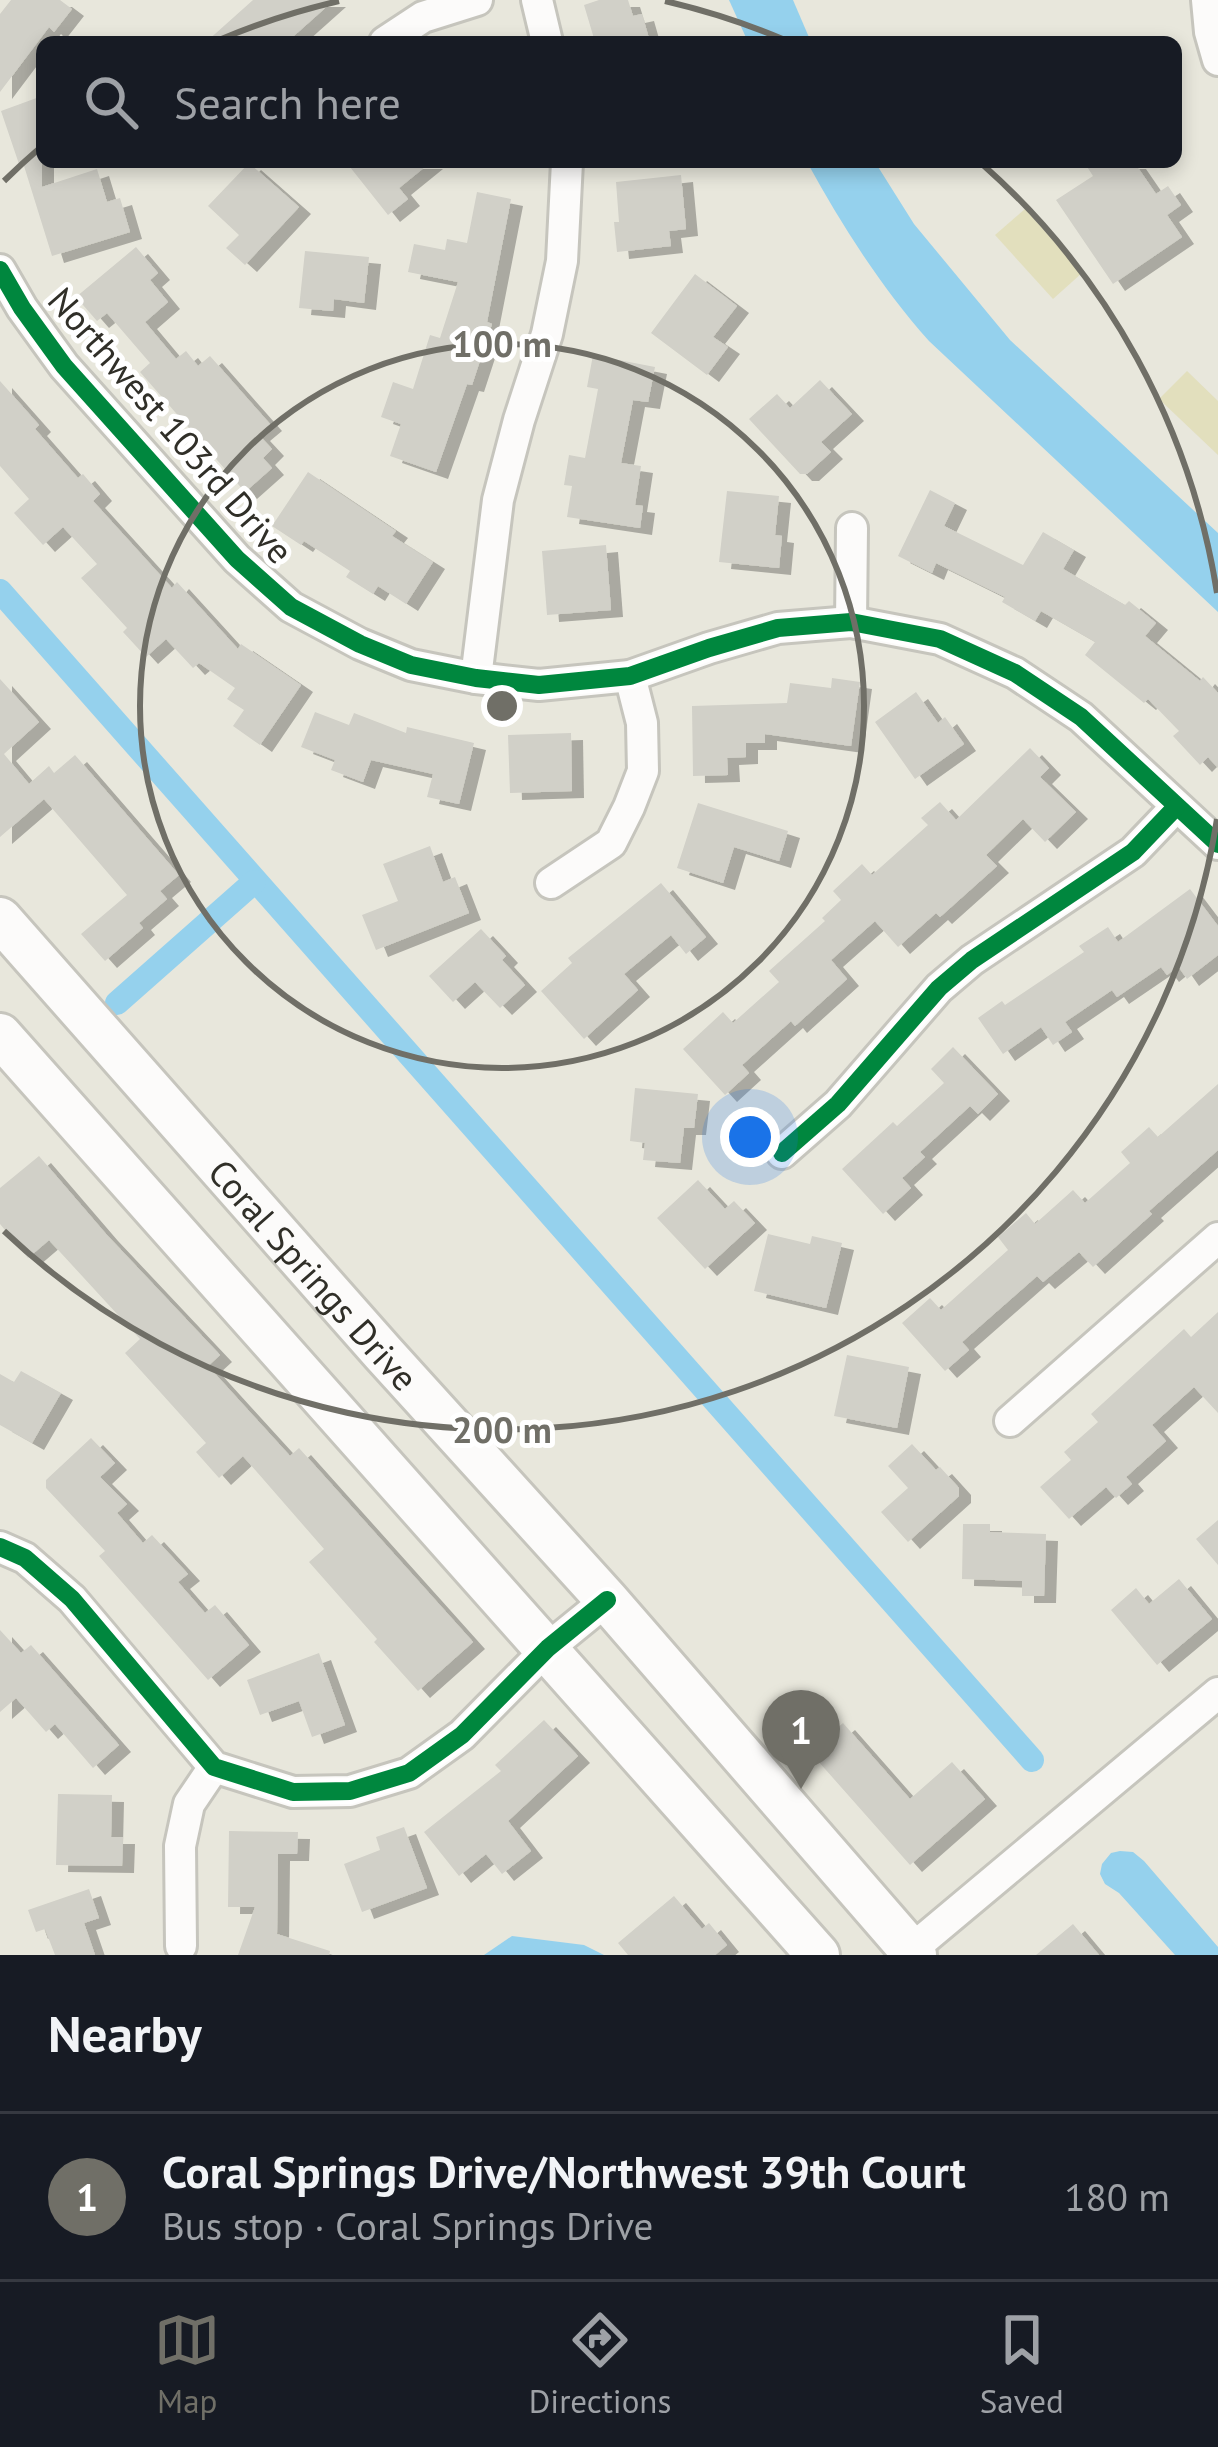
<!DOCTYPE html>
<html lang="en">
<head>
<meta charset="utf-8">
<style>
	body { margin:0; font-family:"PT Sans",sans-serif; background:#20242c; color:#f1f3f6 }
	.you { position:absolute; left:750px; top:1137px; width:42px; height:42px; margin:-30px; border:9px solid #fff; border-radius:50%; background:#1a73e8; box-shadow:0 0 0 18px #1a73e833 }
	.badge { display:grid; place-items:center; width:78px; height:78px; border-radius:50%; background:#706f67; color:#fff; font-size:39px; font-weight:700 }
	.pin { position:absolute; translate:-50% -99px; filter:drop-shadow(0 3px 6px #0008) }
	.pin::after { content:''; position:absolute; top:63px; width:42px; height:36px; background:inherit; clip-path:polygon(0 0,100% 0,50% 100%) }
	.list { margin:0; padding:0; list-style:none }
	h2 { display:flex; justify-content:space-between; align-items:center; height:156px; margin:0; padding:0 48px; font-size:51px }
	h2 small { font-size:39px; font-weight:400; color:#9ea1a6 }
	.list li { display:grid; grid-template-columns:78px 1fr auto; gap:36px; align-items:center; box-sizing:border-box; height:168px; padding:0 48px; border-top:3px solid #363941 }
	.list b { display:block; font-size:45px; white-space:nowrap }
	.list p { margin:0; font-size:39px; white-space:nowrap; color:#9ea1a6 }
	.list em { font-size:39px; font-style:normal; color:#9ea1a6 }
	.icon { flex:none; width:66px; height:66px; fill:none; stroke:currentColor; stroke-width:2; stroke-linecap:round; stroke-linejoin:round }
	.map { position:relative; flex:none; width:1218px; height:1955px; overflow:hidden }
	.search { position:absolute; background:#171b24; box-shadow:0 6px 18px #0003; left:36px; right:36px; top:36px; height:132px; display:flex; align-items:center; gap:30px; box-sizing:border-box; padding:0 42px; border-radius:18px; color:#9ea1a6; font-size:45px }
	.sheet { height:324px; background:#171b24 }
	nav { display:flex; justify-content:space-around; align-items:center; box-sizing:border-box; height:168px; border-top:3px solid #363941; background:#171b24; font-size:33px; color:#9ea1a6 }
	nav a { display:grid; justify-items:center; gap:6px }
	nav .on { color:#706f67 }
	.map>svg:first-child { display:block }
	.green { fill:#e2dfbd }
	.water { fill:#95d1ed }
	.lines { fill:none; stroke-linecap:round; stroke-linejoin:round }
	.canal { stroke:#95d1ed; stroke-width:24 }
	.building { fill:#d1d0c8; filter:url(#shadow) }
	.minor-casing { stroke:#c6c5bd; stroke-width:36 }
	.secondary-casing { stroke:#c6c5bd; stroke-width:48 }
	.minor { stroke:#fcfbfa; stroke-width:30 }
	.secondary { stroke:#fcfbfa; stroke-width:42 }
	.cycleway-casing { stroke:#fff; stroke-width:26 }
	.cycleway { stroke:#00873e; stroke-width:18 }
	.ring { fill:none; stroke:#706f67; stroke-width:6 }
	.labels { text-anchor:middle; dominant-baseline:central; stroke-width:10; stroke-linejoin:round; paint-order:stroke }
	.street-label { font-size:36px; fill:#302f28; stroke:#fff }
	.centre { fill:#706f67; stroke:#fff; stroke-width:6 }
	.ring-label { font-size:36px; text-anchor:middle; font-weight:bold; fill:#706f67; stroke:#fff; stroke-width:10; stroke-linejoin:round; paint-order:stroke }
</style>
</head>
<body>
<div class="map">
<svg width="1218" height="1955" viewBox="0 0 1218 1955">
	<defs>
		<filter id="shadow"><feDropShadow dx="12" dy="7" stdDeviation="0" flood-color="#0004"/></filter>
	</defs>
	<rect width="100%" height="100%" fill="#e8e7dc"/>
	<g class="green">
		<polygon points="1025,209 1082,273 1053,299 995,235"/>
		<polygon points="1187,371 1218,401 1218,455 1159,399"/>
	</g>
	<g class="water">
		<polygon points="729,0 793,0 811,42 748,42"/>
		<path d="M807 162H875L914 224 1010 340 1218 533V612L929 341C881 287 842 226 807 162Z"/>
		<polygon points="1120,1851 1133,1852 1144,1861 1218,1947 1218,1955 1175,1955 1119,1893 1105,1884 1100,1874 1102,1864 1111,1853"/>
		<polygon points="512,1936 584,1945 604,1955 484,1955"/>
	</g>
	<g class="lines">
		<g class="canal">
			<polyline points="0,591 1032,1760"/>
			<polyline points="117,1003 254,882"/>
		</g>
	</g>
	<g class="building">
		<polygon points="11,0 60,0 72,9 54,32 49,27 0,92 0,14"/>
		<polygon points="253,0 334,0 287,42 206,42"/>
		<polygon points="599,0 628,0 633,16 642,14 650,42 595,42 584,5"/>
		<polygon points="42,96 42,187 97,169 107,202 120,198 130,232 52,256 24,166 20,167 1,111"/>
		<polygon points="346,162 431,162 399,188 408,199 388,215"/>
		<polygon points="1084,162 1134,162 1156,194 1168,186 1181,205 1167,215 1182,237 1113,284 1056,200 1093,176"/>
		<polygon points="249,163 299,207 245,265 226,248 239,235 208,206"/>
		<polygon points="681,175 686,229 669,231 671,246 617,252 614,222 619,222 616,182"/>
		<polygon points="477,192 511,199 487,322 492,324 472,385 467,384 436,472 390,456 401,424 381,417 393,382 413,389 430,335 440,338 458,282 408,272 414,244 445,250 447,239 467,243"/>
		<polygon points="136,247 158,273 150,280 168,302 145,322 176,359 186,351 198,366 210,356 270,424 258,434 272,449 263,458 272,468 245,492 140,372 150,363 107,313 97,321 76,297"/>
		<polygon points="305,251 369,257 364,303 334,299 333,311 299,308"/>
		<polygon points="695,274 737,306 713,337 728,347 707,375 651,333"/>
		<polygon points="593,355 655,367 648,402 633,400 621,463 641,466 635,505 643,506 640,528 567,517 572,486 564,485 569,455 585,458 598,389 587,387"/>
		<polygon points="820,380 852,414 821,442 831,452 807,474 800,474 749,419 777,394 790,408"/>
		<polygon points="0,381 39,425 35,429 78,478 83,474 100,494 93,501 172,588 177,582 238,649 241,644 301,685 260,745 233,726 244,710 227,699 235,688 199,663 193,668 166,639 146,657 123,632 127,628 81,578 97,564 63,527 43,545 14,513 29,499 0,466"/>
		<polygon points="308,472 396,531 392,536 433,562 406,604 378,586 373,594 346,577 350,571 304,541 301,545 272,526"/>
		<polygon points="930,490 955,503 944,526 1023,565 1043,532 1074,550 1063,569 1125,605 1129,601 1156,623 1145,636 1200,681 1203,677 1218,693 1218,768 1208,757 1200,765 1173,736 1179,731 1148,699 1144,703 1085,655 1095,642 1041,611 1035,621 1002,602 1005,597 936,563 932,573 898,556"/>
		<polygon points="727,491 779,496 775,535 782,536 779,568 719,562"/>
		<polygon points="606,545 611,610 547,615 542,551"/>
		<polygon points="832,678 860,682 851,746 765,734 765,743 746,743 746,757 727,758 728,775 693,776 692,706 787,703 790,683 831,688"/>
		<polygon points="0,679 39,722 4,754 29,784 49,766 54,773 75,755 179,875 160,891 167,899 139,923 143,928 105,961 81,934 127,895 44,799 0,837"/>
		<polygon points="916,692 938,723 945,717 964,744 915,779 875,722"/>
		<polygon points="315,712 349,725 354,713 406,733 407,727 474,743 459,804 427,797 433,774 371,760 363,782 331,770 335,760 301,747"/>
		<polygon points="571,733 572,791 510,793 508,735"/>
		<polygon points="1030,748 1049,768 1040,777 1076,812 1045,842 1023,819 986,855 997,866 940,917 936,913 898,947 875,921 831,960 847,979 795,1026 791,1021 742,1065 749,1073 725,1095 683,1049 723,1012 733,1023 779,982 769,971 825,921 822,918 841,900 833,891 862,864 872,875 928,825 921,818 940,802 956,820"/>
		<polygon points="698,803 788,831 779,861 734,847 723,883 677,868"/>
		<polygon points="430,846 443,882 455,877 469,913 376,950 362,915 398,901 383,864"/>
		<polygon points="661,883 706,937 686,954 671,935 624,974 638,990 584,1039 541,991 572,963 568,958"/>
		<polygon points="1190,889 1218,926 1218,955 1187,979 1178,966 1167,975 1161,967 1117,997 1112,990 1065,1022 1072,1032 1053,1045 1041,1027 1003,1054 978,1018 1002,1001 1005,1005 1084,952 1079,946 1108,927 1118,942"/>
		<polygon points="481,929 506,956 502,960 525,985 500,1008 475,982 453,1002 429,976"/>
		<polygon points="953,1047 998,1094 978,1114 970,1106 920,1152 925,1157 902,1178 911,1188 883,1214 842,1169 893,1122 897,1126 944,1083 931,1069"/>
		<polygon points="1218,1084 1218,1150 1149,1211 1152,1214 1093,1267 1079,1252 1043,1282 1037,1276 962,1342 969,1350 945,1371 902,1323 930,1298 941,1310 1008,1250 998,1237 1026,1213 1035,1224 1073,1190 1085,1203 1130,1163 1121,1152 1149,1127 1158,1137"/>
		<polygon points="635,1088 698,1094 694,1128 684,1128 680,1163 643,1160 645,1143 630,1141"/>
		<polygon points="39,1156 106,1234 220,1355 208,1366 290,1456 299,1448 473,1642 418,1691 374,1642 377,1639 309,1562 324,1549 243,1456 219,1478 196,1452 206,1443 125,1353 140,1339 49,1240 28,1258 0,1224 0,1188"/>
		<polygon points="698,1180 725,1209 734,1201 755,1223 705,1269 657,1218"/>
		<polygon points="768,1234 810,1244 812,1236 842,1243 826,1308 754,1291"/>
		<polygon points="1218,1312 1218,1413 1194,1387 1152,1425 1166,1441 1126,1477 1132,1484 1116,1498 1106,1487 1069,1519 1040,1487 1071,1460 1064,1452 1098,1422 1091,1414 1184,1329 1191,1337"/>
		<polygon points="847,1355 909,1367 897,1428 834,1416"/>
		<polygon points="21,1371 61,1393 32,1443 0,1425 0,1374 14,1382"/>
		<polygon points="91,1438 115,1463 100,1477 127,1504 117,1513 143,1543 152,1535 188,1574 178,1582 205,1613 215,1605 249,1645 208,1680 99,1556 105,1551 46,1488 46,1480"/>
		<polygon points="912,1444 936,1470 940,1467 959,1488 959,1496 908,1542 881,1512 908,1488 888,1466"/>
		<polygon points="1218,1520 1218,1565 1196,1539"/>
		<polygon points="963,1524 990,1524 990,1532 1046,1534 1044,1596 1022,1596 1022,1581 962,1579"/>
		<polygon points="1179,1579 1212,1619 1157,1665 1111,1610 1136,1588 1149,1604"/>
		<polygon points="0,1630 21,1653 31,1645 119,1745 93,1768 55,1724 46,1732 16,1698 0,1712"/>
		<polygon points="319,1653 345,1725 312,1737 299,1701 260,1715 247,1680"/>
		<polygon points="544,1720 578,1756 508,1821 531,1851 502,1874 486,1854 459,1876 424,1832 501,1771 495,1765"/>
		<polygon points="843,1723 910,1799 952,1762 985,1799 910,1865 810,1752"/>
		<polygon points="58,1794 112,1795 111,1837 123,1837 122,1866 56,1865"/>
		<polygon points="404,1827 427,1888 362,1912 344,1864 380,1850 376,1837"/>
		<polygon points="229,1831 298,1832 297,1854 278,1854 277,1934 330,1951 329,1955 238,1955 255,1907 228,1907"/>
		<polygon points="89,1889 99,1918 84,1923 95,1955 55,1955 45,1929 36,1932 28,1910"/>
		<polygon points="674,1896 702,1929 709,1923 727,1945 715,1955 628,1955 618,1943"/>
		<polygon points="1073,1924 1099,1955 1036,1955"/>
	</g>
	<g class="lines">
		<defs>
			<g id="minor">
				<polyline points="537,0 547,42"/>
				<polyline points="1207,0 1210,32 1218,60"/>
				<polyline points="385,42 423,17 477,0"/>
				<polyline points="0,270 22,308 64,366 237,559 291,607 360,644 411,665 476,678 539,685 630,676 709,648 778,628 851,622 940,639 1015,673 1081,717 1218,844"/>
				<polyline points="851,622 852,528"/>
				<polyline points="476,678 498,500 519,420 547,334 562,261 567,162"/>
				<polyline points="551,883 611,843 629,807 643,771 642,723 630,676"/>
				<polyline points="782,1153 838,1104 939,988 972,960 1133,852 1176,807"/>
				<polyline points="1010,1421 1218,1238"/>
				<polyline points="0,1547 25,1558 72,1599 214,1767 293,1792 350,1791 409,1773 462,1735 548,1648 607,1600"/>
				<polyline points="181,1946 180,1846 189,1804 214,1767"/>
				<polyline points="905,1955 1218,1693"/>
			</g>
			<g id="secondary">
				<path id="s1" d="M0 919 383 1353 607 1600 915 1955"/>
				<polyline points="0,1035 818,1955"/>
			</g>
		</defs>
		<use href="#minor" class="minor-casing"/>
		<use href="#secondary" class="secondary-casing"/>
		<use href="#minor" class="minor"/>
		<use href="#secondary" class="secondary"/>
		<defs>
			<g id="cycleway">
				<polyline points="0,270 22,308 64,366 237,559 291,607 360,644 411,665 476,678 539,685 630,676 709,648 778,628 851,622 940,639 1015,673 1081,717 1218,844"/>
				<polyline points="782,1153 838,1104 939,988 972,960 1133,852 1176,807"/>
				<polyline points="0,1547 25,1558 72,1599 214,1767 293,1792 350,1791 409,1773 462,1735 548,1648 607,1600"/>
			</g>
		</defs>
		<use href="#cycleway" class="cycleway-casing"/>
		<use href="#cycleway" class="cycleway"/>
	</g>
	<g class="ring">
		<circle cx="502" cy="706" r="362"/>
		<path d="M1217 819A724 724 0 0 1 4 1231M4 181A724 724 0 0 1 41 147M219 40A724 724 0 0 1 339 1M665 1A724 724 0 0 1 785 40M982 164A724 724 0 0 1 1217 593"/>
	</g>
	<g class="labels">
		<g class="street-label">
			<text transform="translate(171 425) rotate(49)">Northwest 103rd Drive</text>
			<text stroke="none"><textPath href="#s1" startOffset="474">Coral Springs Drive</textPath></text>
		</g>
	</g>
	<circle cx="502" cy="706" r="18" class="centre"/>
	<g class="ring-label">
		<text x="502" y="357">100 m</text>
		<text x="502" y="1443">200 m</text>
	</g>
</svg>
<div class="you"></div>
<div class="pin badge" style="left:801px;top:1789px">1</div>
<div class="search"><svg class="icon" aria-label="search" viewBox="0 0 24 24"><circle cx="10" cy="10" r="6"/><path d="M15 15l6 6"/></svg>Search here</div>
</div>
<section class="sheet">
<h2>Nearby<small></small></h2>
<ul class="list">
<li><span class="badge">1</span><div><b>Coral Springs Drive/Northwest 39th Court</b><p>Bus stop · Coral Springs Drive</p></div><em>180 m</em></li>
</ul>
</section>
<nav>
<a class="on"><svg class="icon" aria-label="map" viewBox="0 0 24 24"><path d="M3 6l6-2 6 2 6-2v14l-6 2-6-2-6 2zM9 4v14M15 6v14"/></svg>Map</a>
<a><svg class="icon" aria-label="directions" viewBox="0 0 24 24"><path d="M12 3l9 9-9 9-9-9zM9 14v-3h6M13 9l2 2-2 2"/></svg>Directions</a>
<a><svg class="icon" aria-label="saved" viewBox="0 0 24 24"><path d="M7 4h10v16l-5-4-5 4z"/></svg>Saved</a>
</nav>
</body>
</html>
